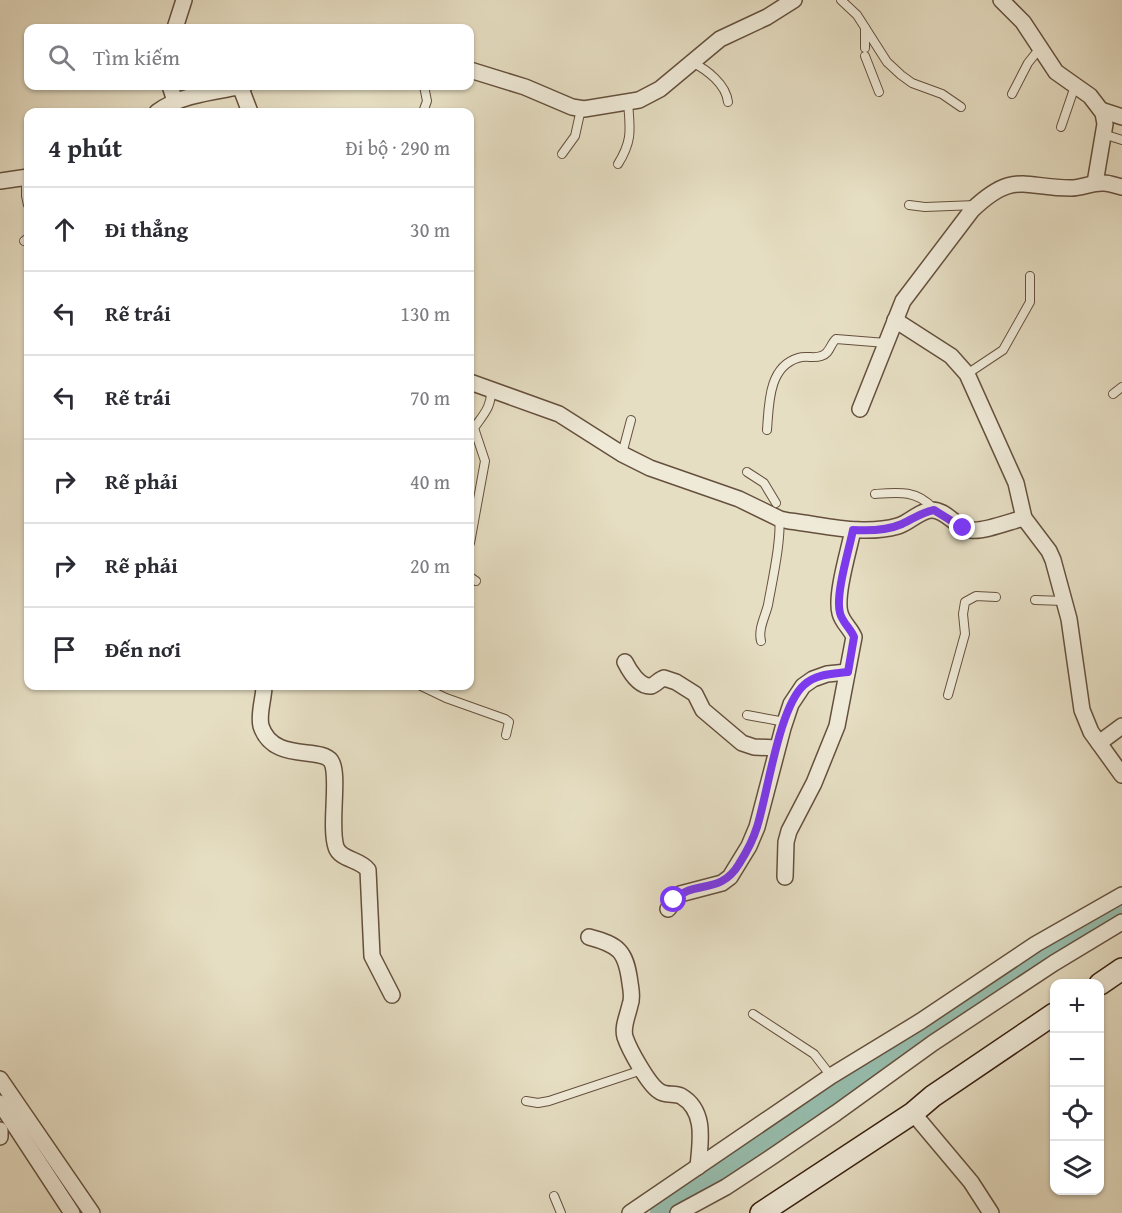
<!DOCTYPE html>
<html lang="vi">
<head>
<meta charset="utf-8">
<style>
	body { margin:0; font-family:"Gentium Book Plus",serif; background:#f7f7f7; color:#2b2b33 }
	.controls { position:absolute; right:18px; bottom:18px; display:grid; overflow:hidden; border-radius:12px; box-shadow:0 2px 4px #0004 }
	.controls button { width:54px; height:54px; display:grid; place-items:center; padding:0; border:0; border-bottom:2px solid #e1e1e2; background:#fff; color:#2b2b33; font:30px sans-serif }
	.stop { position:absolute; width:18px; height:18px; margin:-14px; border:4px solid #7c3aed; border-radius:50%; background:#fff }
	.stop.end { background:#7c3aed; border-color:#fff; box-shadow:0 2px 6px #0008 }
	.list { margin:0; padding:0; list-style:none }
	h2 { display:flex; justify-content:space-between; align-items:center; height:78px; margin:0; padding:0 24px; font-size:26px }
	h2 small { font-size:20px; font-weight:400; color:#7c7c81 }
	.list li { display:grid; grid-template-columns:39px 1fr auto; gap:18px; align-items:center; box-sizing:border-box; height:84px; padding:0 24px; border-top:2px solid #e1e1e2 }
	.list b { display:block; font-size:22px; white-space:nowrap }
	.list em { font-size:20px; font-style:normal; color:#7c7c81 }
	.icon { flex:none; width:33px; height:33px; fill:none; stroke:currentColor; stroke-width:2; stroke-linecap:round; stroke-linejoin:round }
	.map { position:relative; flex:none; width:1122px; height:1213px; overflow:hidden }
	.search { position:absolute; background:#fff; box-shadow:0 2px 4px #0004; left:24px; top:24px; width:450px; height:66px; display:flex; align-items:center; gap:15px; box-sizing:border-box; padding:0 21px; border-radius:12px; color:#7c7c81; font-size:22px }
	.panel { position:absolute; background:#fff; box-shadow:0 2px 4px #0004; left:24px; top:108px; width:450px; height:582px; border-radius:12px }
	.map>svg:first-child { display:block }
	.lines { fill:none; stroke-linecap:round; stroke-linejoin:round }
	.river { stroke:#97bdad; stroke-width:24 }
	.lane-casing { stroke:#65503d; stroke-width:10 }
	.street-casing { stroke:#65503d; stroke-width:18 }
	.secondary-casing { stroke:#3a2010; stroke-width:24 }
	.lane { stroke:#efead8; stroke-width:8 }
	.street { stroke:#efead8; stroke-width:15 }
	.secondary { stroke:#efead8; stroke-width:21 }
	.route { stroke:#7c3aed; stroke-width:8 }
</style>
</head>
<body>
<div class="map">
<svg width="1122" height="1213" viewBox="0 0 1122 1213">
	<rect width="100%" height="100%" fill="#e6dec3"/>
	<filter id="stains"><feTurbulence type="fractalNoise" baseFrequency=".00333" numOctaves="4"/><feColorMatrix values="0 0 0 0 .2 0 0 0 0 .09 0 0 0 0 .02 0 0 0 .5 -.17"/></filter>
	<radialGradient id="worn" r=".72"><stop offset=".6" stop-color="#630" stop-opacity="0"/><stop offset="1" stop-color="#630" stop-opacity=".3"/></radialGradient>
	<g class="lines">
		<polyline class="river" points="662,1213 776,1137 894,1053 1046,949 1122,909"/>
		<defs>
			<g id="lane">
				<polyline points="841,0 857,15 887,62 901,75 912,83 942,94 961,107"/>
				<polyline points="865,28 865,48"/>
				<polyline points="865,56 879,92"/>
				<path d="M692 62C707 70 726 84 728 102"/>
				<polyline points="1012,94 1028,63 1040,48"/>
				<polyline points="423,112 427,101 424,86"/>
				<polyline points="1061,127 1075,86"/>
				<polyline points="1103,134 1122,140"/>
				<polyline points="562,154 575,136 581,109"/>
				<path d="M618 164C633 140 630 129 628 102"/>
				<polyline points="26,178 26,196 28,205"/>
				<polyline points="909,205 925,207 976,205"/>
				<polyline points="24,241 28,238"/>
				<polyline points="967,374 1003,350 1030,302 1030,276"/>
				<polyline points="1113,394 1122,387"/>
				<path d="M767 430C769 405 768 367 798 358 806 355 814 359 821 356 830 354 830 344 836 339L886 343"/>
				<polyline points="622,454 631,420"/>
				<polyline points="747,472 764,483 776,503"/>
				<path d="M875 494C899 492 917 490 934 509"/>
				<path d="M470 543 485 461 474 428C483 415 492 407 491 389"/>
				<polyline points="470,577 476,581"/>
				<polyline points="1035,600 1064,601"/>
				<path d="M761 641C758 629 765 617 768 605 772 582 782 538 779 516"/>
				<polyline points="421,686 446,698 505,719 509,722 506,735"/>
				<polyline points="948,695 965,634 963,614 965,602 976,596 996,597"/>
				<polyline points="747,715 785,722"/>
				<polyline points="753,1014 814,1054 831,1076"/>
				<polyline points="526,1101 538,1103 549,1101 642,1070"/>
				<polyline points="554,1196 561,1213"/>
			</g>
			<g id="street">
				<polyline points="1001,0 1023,22 1056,72 1090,96 1103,113 1105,124 1095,183"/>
				<polyline points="175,28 184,0"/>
				<polyline points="470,70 525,87 572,107 584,109 639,100 660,89 720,39 767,17 794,0"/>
				<polyline points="170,86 175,101"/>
				<polyline points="240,86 250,112"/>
				<polyline points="1101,110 1122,117"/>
				<path d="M157 112C182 94 214 92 244 86"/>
				<polyline points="0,181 28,177"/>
				<polyline points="895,320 951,356 967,374 1016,483 1024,518 1049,551 1053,560 1069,619 1082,710 1091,732 1122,775"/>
				<path d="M470 382 559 414 622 454 650 468 739 499 780 519 789 521C825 525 863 536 898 526 909 523 919 511 931 510 946 509 956 528 971 530 984 532 1011 521 1024 518"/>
				<path d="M860 409 903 301 972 210C1014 170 1023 188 1071 188 1082 188 1093 182 1104 183 1110 183 1116 186 1122 187"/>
				<path d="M625 662C629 670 639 687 651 686 655 685 660 679 664 678L676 682 695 694 703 710 742 743 754 747 777 748"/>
				<path d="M264 686C264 698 258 714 261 726 273 763 320 746 331 761 340 774 329 826 336 847 340 860 360 859 368 870L372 956 392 995"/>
				<polyline points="1099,743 1122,726"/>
				<path d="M785 877 786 842 789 831 814 783 837 726 854 637C851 629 842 622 840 613 835 595 849 550 853 530"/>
				<polyline points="668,909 680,894 722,883 730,877 749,846 757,827 783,728 791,704 803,686 813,679 827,674 847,672"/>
				<path d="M589 937C619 945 626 951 630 983 631 990 633 998 630 1005 628 1015 622 1027 625 1037 629 1049 648 1084 659 1091 665 1096 674 1093 681 1096 707 1111 700 1143 698 1167"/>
				<polyline points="0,1079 92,1213"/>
				<polyline points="0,1103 72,1213"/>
				<polyline points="913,1113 971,1182 991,1213"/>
				<polyline points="0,1130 0,1137"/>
				<polyline points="630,1213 831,1076 921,1021 1036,944 1122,895"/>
				<polyline points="678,1213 726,1187 770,1158 836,1113 933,1043 1054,963 1122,922"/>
			</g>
			<g id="secondary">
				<polyline points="1100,984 1122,969"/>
				<polyline points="761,1213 913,1113 933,1096 1054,1014"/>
			</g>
		</defs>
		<use href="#lane" class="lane-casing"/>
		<use href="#street" class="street-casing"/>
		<use href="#secondary" class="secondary-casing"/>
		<use href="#lane" class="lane"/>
		<use href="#street" class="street"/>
		<use href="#secondary" class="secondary"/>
	</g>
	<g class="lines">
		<path class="route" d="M674 900C694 879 720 896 739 864 746 853 753 840 757 827 768 792 779 707 804 685 816 674 832 674 848 672L854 637C851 629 842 622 840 613 835 595 849 550 853 530 869 531 888 530 902 524 913 519 922 512 934 510L963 528"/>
	</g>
	<rect width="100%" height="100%" filter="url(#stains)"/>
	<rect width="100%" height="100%" fill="url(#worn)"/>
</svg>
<div class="controls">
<button>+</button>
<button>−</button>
<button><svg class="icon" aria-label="locate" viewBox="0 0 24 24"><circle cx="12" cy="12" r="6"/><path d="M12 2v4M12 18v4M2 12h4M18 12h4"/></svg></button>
<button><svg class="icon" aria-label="layers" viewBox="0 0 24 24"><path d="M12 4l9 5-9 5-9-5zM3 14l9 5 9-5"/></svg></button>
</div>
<div class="stop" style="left:674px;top:900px"></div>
<div class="stop end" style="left:963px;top:528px"></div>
<div class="search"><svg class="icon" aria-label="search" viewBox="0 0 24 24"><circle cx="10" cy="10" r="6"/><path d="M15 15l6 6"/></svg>Tìm kiếm</div>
<section class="panel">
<h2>4 phút<small>Đi bộ · 290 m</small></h2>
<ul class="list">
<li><svg class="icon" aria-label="ahead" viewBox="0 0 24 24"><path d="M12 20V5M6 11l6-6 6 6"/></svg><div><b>Đi thẳng</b></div><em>30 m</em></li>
<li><svg class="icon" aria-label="left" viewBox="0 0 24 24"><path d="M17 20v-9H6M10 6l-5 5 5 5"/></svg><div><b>Rẽ trái</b></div><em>130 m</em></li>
<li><svg class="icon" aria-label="left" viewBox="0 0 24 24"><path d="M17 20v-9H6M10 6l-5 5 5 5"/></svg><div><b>Rẽ trái</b></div><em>70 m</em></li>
<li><svg class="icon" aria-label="right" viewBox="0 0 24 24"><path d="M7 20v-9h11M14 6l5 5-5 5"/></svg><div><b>Rẽ phải</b></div><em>40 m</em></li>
<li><svg class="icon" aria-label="right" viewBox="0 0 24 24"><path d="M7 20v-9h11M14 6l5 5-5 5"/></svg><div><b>Rẽ phải</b></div><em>20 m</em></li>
<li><svg class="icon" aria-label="arrive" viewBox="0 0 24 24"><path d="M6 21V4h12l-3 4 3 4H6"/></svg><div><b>Đến nơi</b></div></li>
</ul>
</section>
</div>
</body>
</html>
